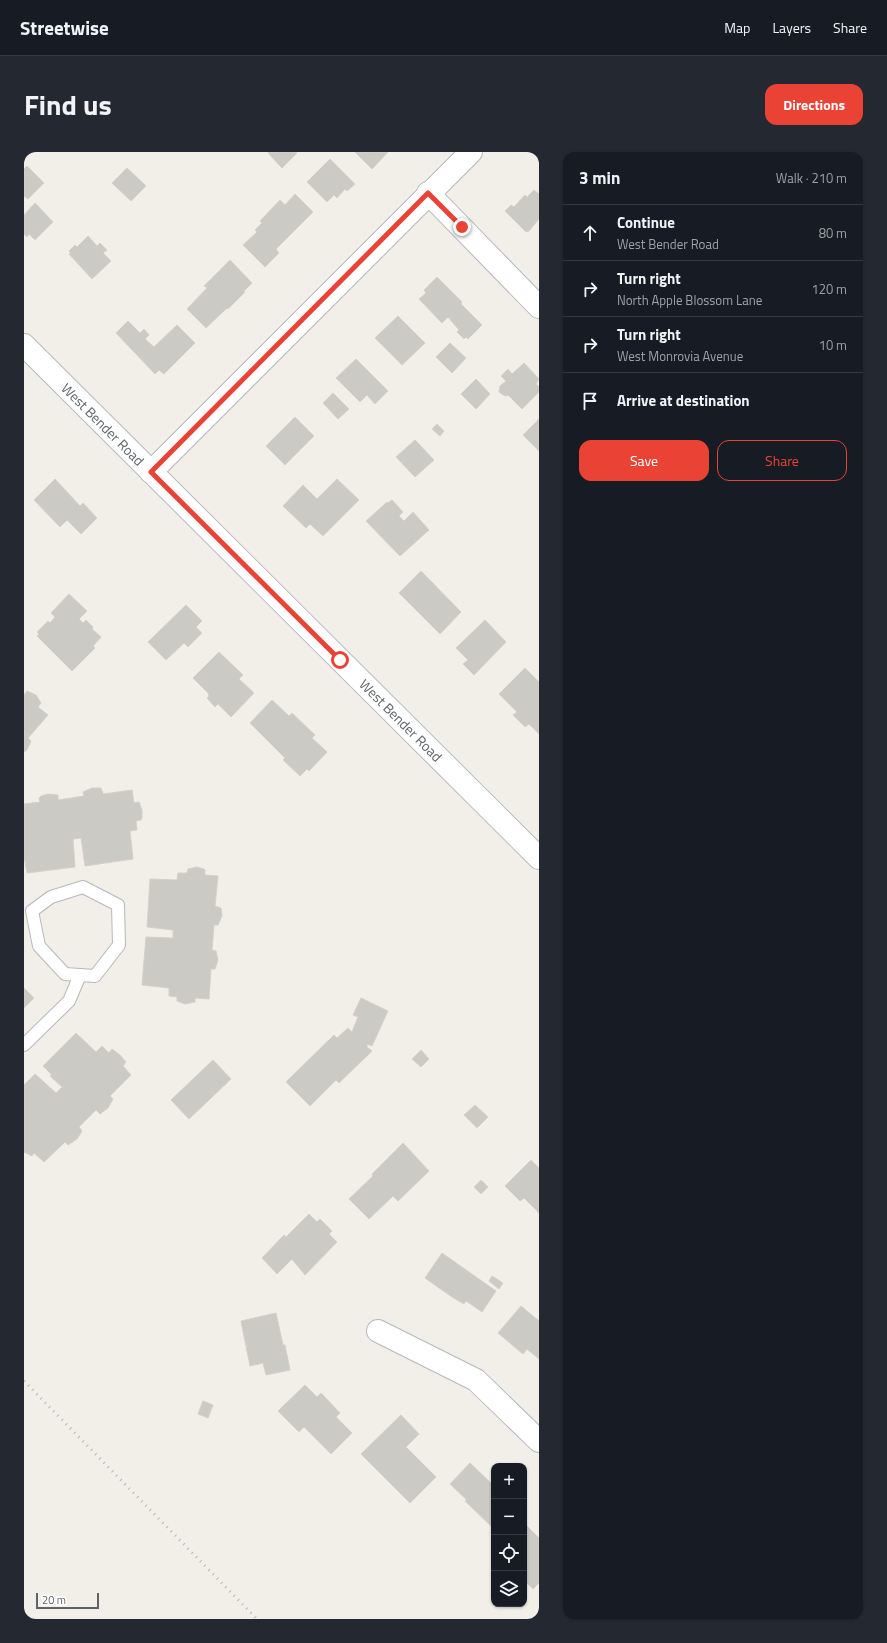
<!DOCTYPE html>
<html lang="en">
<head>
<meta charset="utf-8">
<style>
	body { margin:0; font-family:"Titillium Web",sans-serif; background:#242831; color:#f1f3f6 }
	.controls { position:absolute; right:12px; bottom:12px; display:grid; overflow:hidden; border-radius:8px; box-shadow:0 1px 3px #0004 }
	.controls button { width:36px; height:36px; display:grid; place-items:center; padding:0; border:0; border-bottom:1px solid #363941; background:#171b24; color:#f1f3f6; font:20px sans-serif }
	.scale { position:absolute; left:12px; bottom:10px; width:63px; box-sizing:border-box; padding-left:4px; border:2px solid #5f6368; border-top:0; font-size:11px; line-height:14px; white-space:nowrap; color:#5f6368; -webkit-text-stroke:3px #fff; paint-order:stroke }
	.stop { position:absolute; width:12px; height:12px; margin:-9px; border:3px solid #ea4335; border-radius:50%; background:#fff }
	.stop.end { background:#ea4335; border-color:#fff; box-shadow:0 1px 4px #0008 }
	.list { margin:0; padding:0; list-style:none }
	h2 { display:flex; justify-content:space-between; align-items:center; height:52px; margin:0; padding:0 16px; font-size:17px }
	h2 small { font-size:13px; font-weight:400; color:#9ea1a6 }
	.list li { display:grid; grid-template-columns:26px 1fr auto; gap:12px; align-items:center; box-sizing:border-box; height:56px; padding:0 16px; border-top:1px solid #363941 }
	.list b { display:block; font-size:15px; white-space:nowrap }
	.list p { margin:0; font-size:13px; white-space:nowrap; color:#9ea1a6 }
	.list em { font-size:13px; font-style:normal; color:#9ea1a6 }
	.actions { display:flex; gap:8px; padding:12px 16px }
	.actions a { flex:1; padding:9px 0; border:1px solid #ea4335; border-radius:12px; text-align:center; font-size:14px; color:#ea4335 }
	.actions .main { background:#ea4335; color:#fff }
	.icon { flex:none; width:22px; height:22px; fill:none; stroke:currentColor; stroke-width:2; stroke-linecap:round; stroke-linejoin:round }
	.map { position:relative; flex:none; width:515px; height:1467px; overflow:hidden; border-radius:12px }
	header { display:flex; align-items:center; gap:24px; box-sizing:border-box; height:56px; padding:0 20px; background:#171b24; border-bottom:1px solid #363941 }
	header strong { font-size:19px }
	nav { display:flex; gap:22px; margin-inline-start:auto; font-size:14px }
	.intro { display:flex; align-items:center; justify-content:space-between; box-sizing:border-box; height:96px; padding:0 24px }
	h1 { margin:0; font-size:28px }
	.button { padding:10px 18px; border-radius:12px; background:#ea4335; color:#fff; font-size:14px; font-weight:700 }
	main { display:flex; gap:24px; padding:0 24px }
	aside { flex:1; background:#171b24; border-radius:12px; box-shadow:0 1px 3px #0004 }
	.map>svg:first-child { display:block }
	.building { fill:#cccac5; stroke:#d6d1c6 }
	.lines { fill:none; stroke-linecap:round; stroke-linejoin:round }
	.lane-casing { stroke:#b5b8bc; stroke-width:14 }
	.street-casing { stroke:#b5b8bc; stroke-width:24 }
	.secondary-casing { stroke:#b6babf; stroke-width:24 }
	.lane { stroke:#fff; stroke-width:12 }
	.street { stroke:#fff; stroke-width:22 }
	.secondary { stroke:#fff; stroke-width:22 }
	.rail { stroke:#b6b7b8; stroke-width:3; stroke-dasharray:1 5; stroke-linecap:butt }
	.route { stroke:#ea4335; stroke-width:5 }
	.labels { text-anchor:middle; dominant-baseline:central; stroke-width:3.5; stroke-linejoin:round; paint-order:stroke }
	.street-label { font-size:14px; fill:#5f6368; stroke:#fff }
</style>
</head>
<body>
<header>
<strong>Streetwise</strong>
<nav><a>Map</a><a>Layers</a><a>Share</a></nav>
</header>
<div class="intro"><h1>Find us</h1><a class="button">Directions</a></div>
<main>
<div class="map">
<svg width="515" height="1467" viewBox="0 0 515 1467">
	<rect width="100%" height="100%" fill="#f1efe8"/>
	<g class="building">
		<polygon points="245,0 271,0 273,1 258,16 244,1"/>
		<polygon points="331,0 364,0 348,17"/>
		<polygon points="306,7 331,32 323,39 321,37 313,46 310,43 303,50 283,30"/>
		<polygon points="3,14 20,31 4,47 0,44 0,17"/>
		<polygon points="103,16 122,34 107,49 88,31"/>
		<polygon points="510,38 515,42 515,67 505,79 502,80 481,59 487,53 490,55 501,43 503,45"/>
		<polygon points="271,42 289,60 252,97 255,101 241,115 219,93 233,80 231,78 238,71 236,69 256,48 261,53"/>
		<polygon points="11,51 29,70 11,88 5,82 3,85 0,82 0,63"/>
		<polygon points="64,84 73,94 76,91 83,98 79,101 87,109 68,127 45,102 47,101 45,99 51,93 53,95"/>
		<polygon points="206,108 228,131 220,139 221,140 204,157 203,156 182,176 163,157 183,136 180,134"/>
		<polygon points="413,125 438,150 437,152 458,173 444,187 442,185 440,187 433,180 435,178 424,165 418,171 395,147 402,141 400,138"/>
		<polygon points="374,164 401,191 378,213 351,186"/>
		<polygon points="104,169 116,181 120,177 125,183 121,187 130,195 153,173 171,191 140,222 135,218 131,222 92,181"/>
		<polygon points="426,191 442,206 428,221 412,205"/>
		<polygon points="332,207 364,239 351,252 343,243 336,250 312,226"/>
		<polygon points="500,211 515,227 512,232 515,235 515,240 498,257 484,243 483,244 479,243 475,240 476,234 482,229 477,224 484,217 488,222"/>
		<polygon points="452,227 466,242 452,257 437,242"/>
		<polygon points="309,241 325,257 314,267 299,251"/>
		<polygon points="271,265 290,284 261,313 242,294"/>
		<polygon points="515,267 515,299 499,283"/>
		<polygon points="413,272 420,279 416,284 408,277"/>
		<polygon points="391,288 410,308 391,325 372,305"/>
		<polygon points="31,327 56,354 59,351 73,366 57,382 43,368 36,375 10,348"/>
		<polygon points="313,327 335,348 299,384 286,372 282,376 259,354 279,333 293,347"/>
		<polygon points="368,348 379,360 375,364 380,369 389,360 405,378 376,404 342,369 363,350 364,351"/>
		<polygon points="397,419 437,460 416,482 375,441"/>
		<polygon points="45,442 63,459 55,467 59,471 62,468 69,475 68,477 77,485 69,494 71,496 48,519 13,484 15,482 13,480 24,469 26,471 31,465 27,461"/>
		<polygon points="162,453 178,469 172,475 178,481 164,495 160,491 142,508 124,490"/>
		<polygon points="461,468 482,490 450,523 439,512 444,508 432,496"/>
		<polygon points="195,500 219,523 215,527 230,541 207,565 194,552 191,555 183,546 185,544 184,541 169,526"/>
		<polygon points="501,516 515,530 515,582 505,572 501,575 489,563 493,560 475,542"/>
		<polygon points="3,539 12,543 17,551 14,555 24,563 4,586 7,589 3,598 0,600 0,543"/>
		<polygon points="248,548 265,564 268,561 291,583 288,586 303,600 285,619 283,617 276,624 259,608 261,606 226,571"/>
		<polygon points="68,636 77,636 79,642 108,638 110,651 115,650 118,658 118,666 117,668 112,669 113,678 106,679 109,707 61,714 57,686 49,687 51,715 3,721 0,705 0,652 16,650 15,646 17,644 24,642 34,643 34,648 60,644 59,640"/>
		<polygon points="173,715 180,717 181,718 181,723 194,724 191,754 197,756 198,764 194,773 190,773 188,798 192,799 194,808 191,817 187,817 185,847 171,846 171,850 161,852 153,849 153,845 145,844 145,836 118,833 122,785 149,786 149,778 123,775 126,727 153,728 154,721 163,721 164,717"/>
		<polygon points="0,836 10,846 0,856"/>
		<polygon points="337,846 364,859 348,894 343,892 343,895 348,899 315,931 312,928 286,954 262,930 310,883 313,886 324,876 328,880 334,865 329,863"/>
		<polygon points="52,881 72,900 78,894 85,901 88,897 96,903 102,910 99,914 107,923 86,944 89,947 84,956 76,962 72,958 55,975 58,979 53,987 44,993 41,990 20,1010 10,1001 8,1004 0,1000 0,933 11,922 32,941 38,935 26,924 28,923 19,914"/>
		<polygon points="397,898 405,907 397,915 388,907"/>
		<polygon points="189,908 207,927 165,967 147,948"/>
		<polygon points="451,953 464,965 453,976 440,963"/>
		<polygon points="379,991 405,1019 374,1049 369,1044 345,1067 325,1047 349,1024 348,1022"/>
		<polygon points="507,1008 515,1016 515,1061 500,1046 496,1049 481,1034"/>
		<polygon points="457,1028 464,1035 457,1042 450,1035"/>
		<polygon points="285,1062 293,1070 296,1067 308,1079 305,1082 313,1090 281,1123 268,1107 253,1122 238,1106 260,1083 262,1085"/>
		<polygon points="418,1101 472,1139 458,1160 442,1149 440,1152 428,1145 401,1126"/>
		<polygon points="468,1124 479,1131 475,1137 465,1129"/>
		<polygon points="497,1154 515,1169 515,1207 503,1197 499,1202 474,1181"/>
		<polygon points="252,1161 259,1193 261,1193 266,1218 242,1223 239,1211 226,1214 217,1169"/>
		<polygon points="281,1233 293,1245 297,1241 316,1261 312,1265 328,1281 307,1302 280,1275 275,1280 254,1259"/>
		<polygon points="179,1249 189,1253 184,1266 174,1262"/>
		<polygon points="377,1263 395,1282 382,1295 412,1325 386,1351 337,1302"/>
		<polygon points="446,1311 470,1334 469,1376 441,1349 443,1348 426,1332"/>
		<polygon points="502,1373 515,1386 515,1431 509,1437 500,1428 500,1376"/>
	</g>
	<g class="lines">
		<defs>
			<g id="lane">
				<polygon points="59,735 94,753 95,793 71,824 41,822 15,794 8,759 27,745"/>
				<polyline points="0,893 45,849 56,823"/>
			</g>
			<g id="street">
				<polyline points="404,41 515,155"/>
				<polyline points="127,320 447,0"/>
				<polyline points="354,1179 452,1228 515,1289"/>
			</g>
			<polyline id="secondary" points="0,193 515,706"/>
		</defs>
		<use href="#lane" class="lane-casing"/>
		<use href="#street" class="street-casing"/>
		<use href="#secondary" class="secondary-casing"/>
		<use href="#lane" class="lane"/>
		<use href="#street" class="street"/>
		<use href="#secondary" class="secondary"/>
		<polyline class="rail" points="0,1229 233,1467"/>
	</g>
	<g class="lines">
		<polyline class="route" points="316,508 127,320 404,41 438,75"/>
	</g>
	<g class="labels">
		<g class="street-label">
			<text transform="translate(79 272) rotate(45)">West Bender Road</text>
			<text transform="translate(377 568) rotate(45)">West Bender Road</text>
		</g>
	</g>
</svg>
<div class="controls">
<button>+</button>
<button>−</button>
<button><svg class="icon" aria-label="locate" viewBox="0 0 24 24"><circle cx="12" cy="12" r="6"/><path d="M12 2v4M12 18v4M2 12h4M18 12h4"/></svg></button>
<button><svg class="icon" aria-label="layers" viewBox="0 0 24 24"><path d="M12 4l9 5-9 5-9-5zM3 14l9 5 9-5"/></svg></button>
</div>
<div class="scale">20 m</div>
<div class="stop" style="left:316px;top:508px"></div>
<div class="stop end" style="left:438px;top:75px"></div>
</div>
<aside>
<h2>3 min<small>Walk · 210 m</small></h2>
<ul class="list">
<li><svg class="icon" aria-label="ahead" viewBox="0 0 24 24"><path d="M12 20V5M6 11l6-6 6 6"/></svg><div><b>Continue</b><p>West Bender Road</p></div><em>80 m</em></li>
<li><svg class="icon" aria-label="right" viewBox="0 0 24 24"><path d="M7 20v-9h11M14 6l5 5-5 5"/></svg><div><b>Turn right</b><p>North Apple Blossom Lane</p></div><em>120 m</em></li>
<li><svg class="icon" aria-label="right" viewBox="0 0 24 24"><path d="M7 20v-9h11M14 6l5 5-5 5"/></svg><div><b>Turn right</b><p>West Monrovia Avenue</p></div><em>10 m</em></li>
<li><svg class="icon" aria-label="arrive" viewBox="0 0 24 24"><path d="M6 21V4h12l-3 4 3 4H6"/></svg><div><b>Arrive at destination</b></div></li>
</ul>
<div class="actions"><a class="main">Save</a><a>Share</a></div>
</aside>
</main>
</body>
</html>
